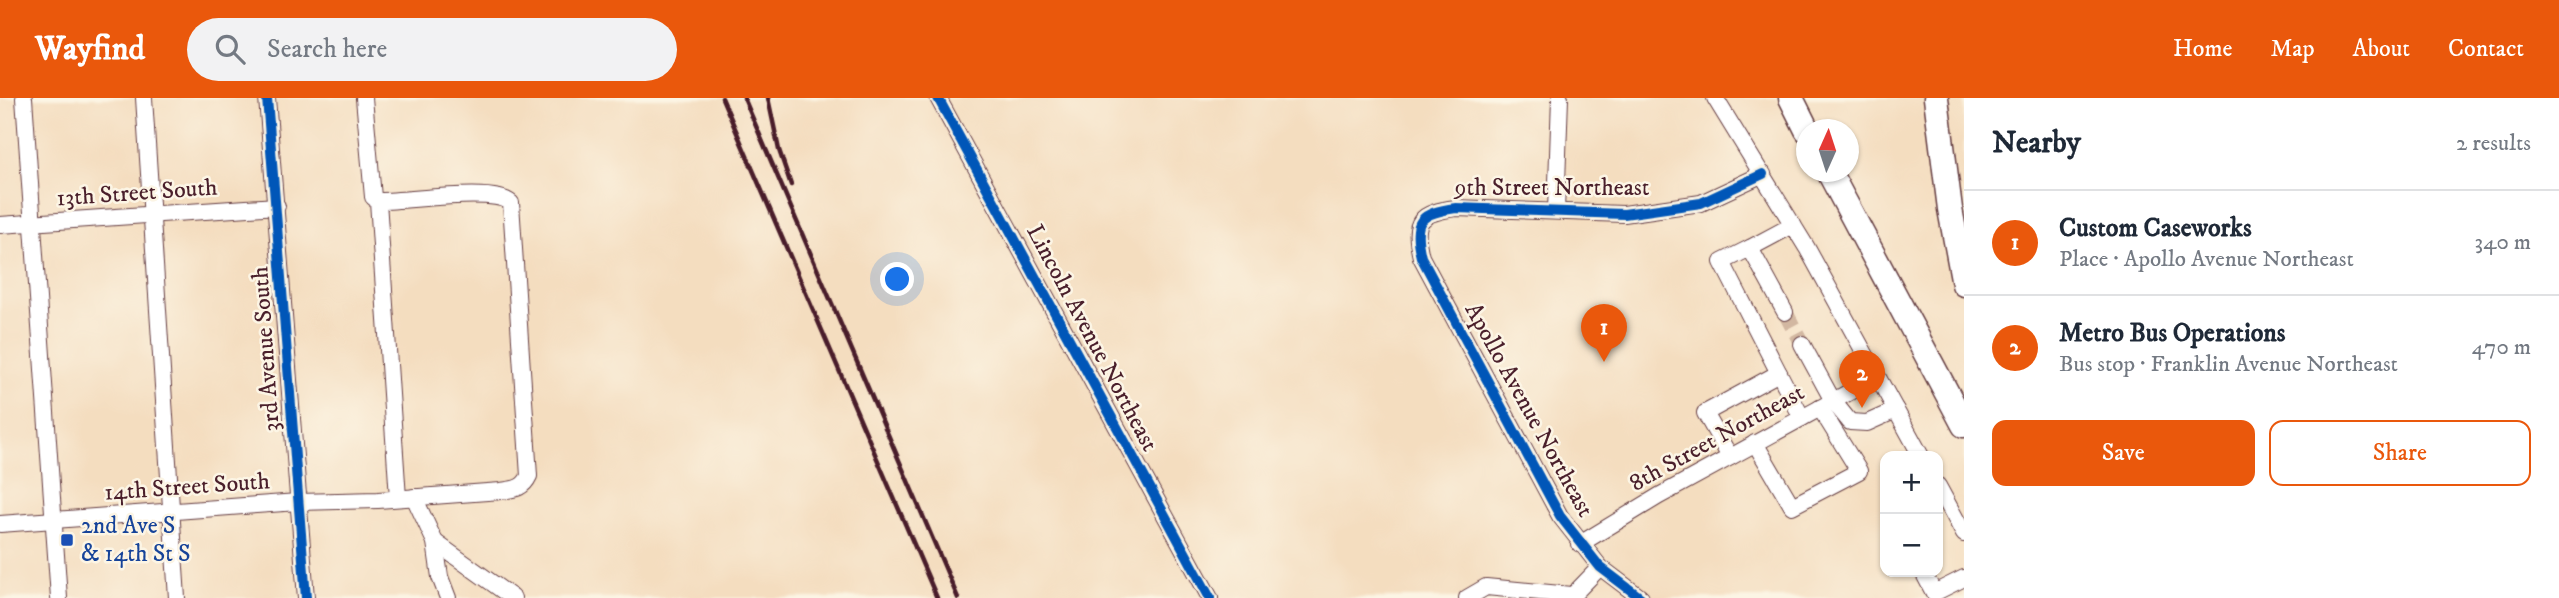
<!DOCTYPE html>
<html lang="en">
<head>
<meta charset="utf-8">
<style>
	body { margin:0; font-family:"IM FELL DW Pica",serif; background:#f2f2f3; color:#1f2937 }
	.controls { position:absolute; right:21px; bottom:21px; display:grid; overflow:hidden; border-radius:14px; box-shadow:0 2px 5px #0004 }
	.controls button { width:63px; height:63px; display:grid; place-items:center; padding:0; border:0; border-bottom:2px solid #e0e1e3; background:#fff; color:#1f2937; font:35px sans-serif }
	.compass { position:absolute; left:1796px; top:21px; width:63px; height:63px; border-radius:50%; background:#fff; box-shadow:0 2px 5px #0004; rotate:3deg }
	.you { position:absolute; left:898px; top:182px; width:24px; height:24px; margin:-18px; border:5px solid #fff; border-radius:50%; background:#1a73e8; box-shadow:0 0 0 10px #1a73e833 }
	.badge { display:grid; place-items:center; width:46px; height:46px; border-radius:50%; background:#ea580c; color:#fff; font-size:23px; font-weight:700 }
	.pin { position:absolute; translate:-50% -58px; filter:drop-shadow(0 2px 4px #0008) }
	.pin::after { content:''; position:absolute; top:37px; width:24px; height:21px; background:inherit; clip-path:polygon(0 0,100% 0,50% 100%) }
	.list { margin:0; padding:0; list-style:none }
	h2 { display:flex; justify-content:space-between; align-items:center; height:91px; margin:0; padding:0 28px; font-size:30px }
	h2 small { font-size:23px; font-weight:400; color:#747a83 }
	.list li { display:grid; grid-template-columns:46px 1fr auto; gap:21px; align-items:center; box-sizing:border-box; height:105px; padding:0 28px; border-top:2px solid #e0e1e3 }
	.list b { display:block; font-size:26px; white-space:nowrap }
	.list p { margin:0; font-size:23px; white-space:nowrap; color:#747a83 }
	.list em { font-size:23px; font-style:normal; color:#747a83 }
	.actions { display:flex; gap:14px; padding:21px 28px }
	.actions a { flex:1; padding:16px 0; border:2px solid #ea580c; border-radius:14px; text-align:center; font-size:24px; color:#ea580c }
	.actions .main { background:#ea580c; color:#fff }
	.icon { flex:none; width:38px; height:38px; fill:none; stroke:currentColor; stroke-width:2; stroke-linecap:round; stroke-linejoin:round }
	.map { position:relative; flex:none; width:1964px; height:500px; overflow:hidden }
	header { display:flex; align-items:center; gap:42px; box-sizing:border-box; height:98px; padding:0 35px; background:#ea580c; color:#fff }
	header strong { font-size:33px }
	nav { display:flex; gap:38px; margin-inline-start:auto; font-size:24px }
	.search { width:490px; height:63px; background:#f2f2f3; display:flex; align-items:center; gap:18px; box-sizing:border-box; padding:0 24px; border-radius:38px; color:#747a83; font-size:26px }
	main { display:flex }
	aside { flex:1; background:#fff }
	.map>svg:first-child { display:block }
	.lines { fill:none; stroke-linecap:round; stroke-linejoin:round }
	.minor-tunnel { stroke:#d2b7a1; stroke-width:16; stroke-dasharray:16 8; stroke-linecap:butt }
	.minor-casing { stroke:#643c41; stroke-width:18 }
	.highway-casing { stroke:#643c41; stroke-width:27 }
	.minor { stroke:#fff; stroke-width:16 }
	.highway { stroke:#fff; stroke-width:24 }
	.rail { stroke:#4a1f2b; stroke-width:4.5 }
	.cycleway-casing { stroke:#fcf5e5; stroke-width:15 }
	.cycleway { stroke:#0057b8; stroke-width:10 }
	.transit-dot { fill:#1a4fb4; stroke:#fcf5e5; stroke-width:2.5 }
	.labels { text-anchor:middle; dominant-baseline:central; stroke-width:5; stroke-linejoin:round; paint-order:stroke }
	.street-label { font-size:24px; fill:#4a1f2b; stroke:#fcf5e5 }
	.transit-label { font-size:24px; fill:#164399; stroke:#fcf5e5; text-anchor:start }
</style>
</head>
<body>
<header>
<strong>Wayfind</strong>
<div class="search"><svg class="icon" aria-label="search" viewBox="0 0 24 24"><circle cx="10" cy="10" r="6"/><path d="M15 15l6 6"/></svg>Search here</div>
<nav><a>Home</a><a>Map</a><a>About</a><a>Contact</a></nav>
</header>
<main>
<div class="map">
<svg width="1964" height="500" viewBox="0 0 1964 500">
	<rect width="100%" height="100%" fill="#fcf5e5"/>
	<filter id="ink" filterUnits="userSpaceOnUse"><feTurbulence type="fractalNoise" baseFrequency=".0143" numOctaves="2"/><feDisplacementMap in="SourceGraphic" scale="14" xChannelSelector="R" yChannelSelector="G"/><feConvolveMatrix kernelMatrix="1 2 1 2 8 2 1 2 1" color-interpolation-filters="sRGB"/></filter>
	<filter id="wash" filterUnits="userSpaceOnUse"><feTurbulence type="fractalNoise" baseFrequency=".00686" numOctaves="4" result="noise"/><feDisplacementMap in="SourceGraphic" scale="28" xChannelSelector="R" yChannelSelector="G"/><feGaussianBlur stdDeviation="1.57" result="paint"/><feColorMatrix in="noise" values="0 0 0 0 0 0 0 0 0 0 0 0 0 0 0 0 0 1.4 0 .05"/><feComposite in="paint" operator="in"/></filter>
	<g filter="url(#wash)">
		<rect width="100%" height="100%" fill="#f4ddbf"/>
	</g>
	<g filter="url(#ink)">
		<g class="lines">
			<polyline class="minor-tunnel" points="1785,214 1802,246"/>
			<defs>
				<g id="minor">
					<polyline points="24,0 59,500"/>
					<polyline points="144,0 177,500"/>
					<polyline points="267,0 306,500"/>
					<polyline points="364,0 373,99 378,103 398,400"/>
					<polyline points="938,0 1210,500"/>
					<polyline points="1715,0 1807,150 1921,358"/>
					<polyline points="1556,113 1560,0"/>
					<polyline points="0,127 277,108"/>
					<polyline points="1750,150 1722,164 1802,320"/>
					<polyline points="1785,214 1750,150 1793,127"/>
					<polyline points="1802,246 1833,303 1850,324 1867,325 1896,312"/>
					<polyline points="1755,345 1792,408 1859,373 1820,310"/>
					<polyline points="1730,359 1705,315 1779,275"/>
					<polyline points="1938,388 1964,436"/>
					<polyline points="414,399 435,444 440,479 448,500"/>
					<path d="M0 426 298 404 378 402 501 393C514 391 523 391 529 378L511 105C494 89 405 104 378 103"/>
					<polyline points="435,444 513,500"/>
					<polyline points="1580,446 1659,398 1877,279"/>
					<polyline points="1923,474 1934,495 1964,480"/>
					<polyline points="1467,500 1486,489 1571,497"/>
					<polyline points="1570,500 1600,469"/>
					<path d="M1641 500 1600 469 1560 418 1421 159C1412 122 1420 115 1456 110L1624 116 1701 105 1763 76"/>
				</g>
				<g id="highway">
					<polyline points="1791,0 1807,32"/>
					<polyline points="1936,0 1950,111 1964,186"/>
					<polyline points="1829,74 1964,327"/>
				</g>
			</defs>
			<use href="#minor" class="minor-casing"/>
			<use href="#highway" class="highway-casing"/>
			<use href="#minor" class="minor"/>
			<use href="#highway" class="highway"/>
			<g class="rail">
				<polyline points="722,0 937,500"/>
				<polyline points="744,0 958,500"/>
				<polyline points="768,0 779,52 791,87"/>
			</g>
			<defs>
				<g id="cycleway">
					<polyline points="267,0 306,500"/>
					<polyline points="938,0 1210,500"/>
					<path d="M1641 500 1600 469 1560 418 1421 159C1412 122 1420 115 1456 110L1624 116 1701 105 1763 76"/>
				</g>
			</defs>
			<use href="#cycleway" class="cycleway-casing"/>
			<use href="#cycleway" class="cycleway"/>
		</g>
	</g>
	<rect class="transit-dot" x="60" y="435" width="14" height="14" rx="3.5"/>
	<g class="labels">
		<g class="street-label">
			<text x="1552" y="90">9th Street Northeast</text>
			<text transform="translate(137 95) rotate(-4)">13th Street South</text>
			<text transform="translate(1092 240) rotate(62)">Lincoln Avenue Northeast</text>
			<text transform="translate(266 251) rotate(-94)">3rd Avenue South</text>
			<text transform="translate(1529 312) rotate(61)">Apollo Avenue Northeast</text>
			<text transform="translate(1717 340) rotate(-29)">8th Street Northeast</text>
			<text transform="translate(187 389) rotate(-4)">14th Street South</text>
		</g>
		<g class="transit-label">
			<text x="81" y="428">2nd Ave S<tspan x="81" dy="28">&amp; 14th St S</tspan></text>
		</g>
	</g>
</svg>
<div class="controls">
<button>+</button>
<button>−</button>
</div>
<svg class="compass" viewBox="-18 -18 36 36"><path d="M0-13l5 13h-10z" fill="#e53935"/><path d="M0 13l5-13h-10z" fill="#747a83"/></svg>
<div class="you"></div>
<div class="pin badge" style="left:1604px;top:264px">1</div>
<div class="pin badge" style="left:1862px;top:310px">2</div>
</div>
<aside>
<h2>Nearby<small>2 results</small></h2>
<ul class="list">
<li><span class="badge">1</span><div><b>Custom Caseworks</b><p>Place · Apollo Avenue Northeast</p></div><em>340 m</em></li>
<li><span class="badge">2</span><div><b>Metro Bus Operations</b><p>Bus stop · Franklin Avenue Northeast</p></div><em>470 m</em></li>
</ul>
<div class="actions"><a class="main">Save</a><a>Share</a></div>
</aside>
</main>
</body>
</html>
